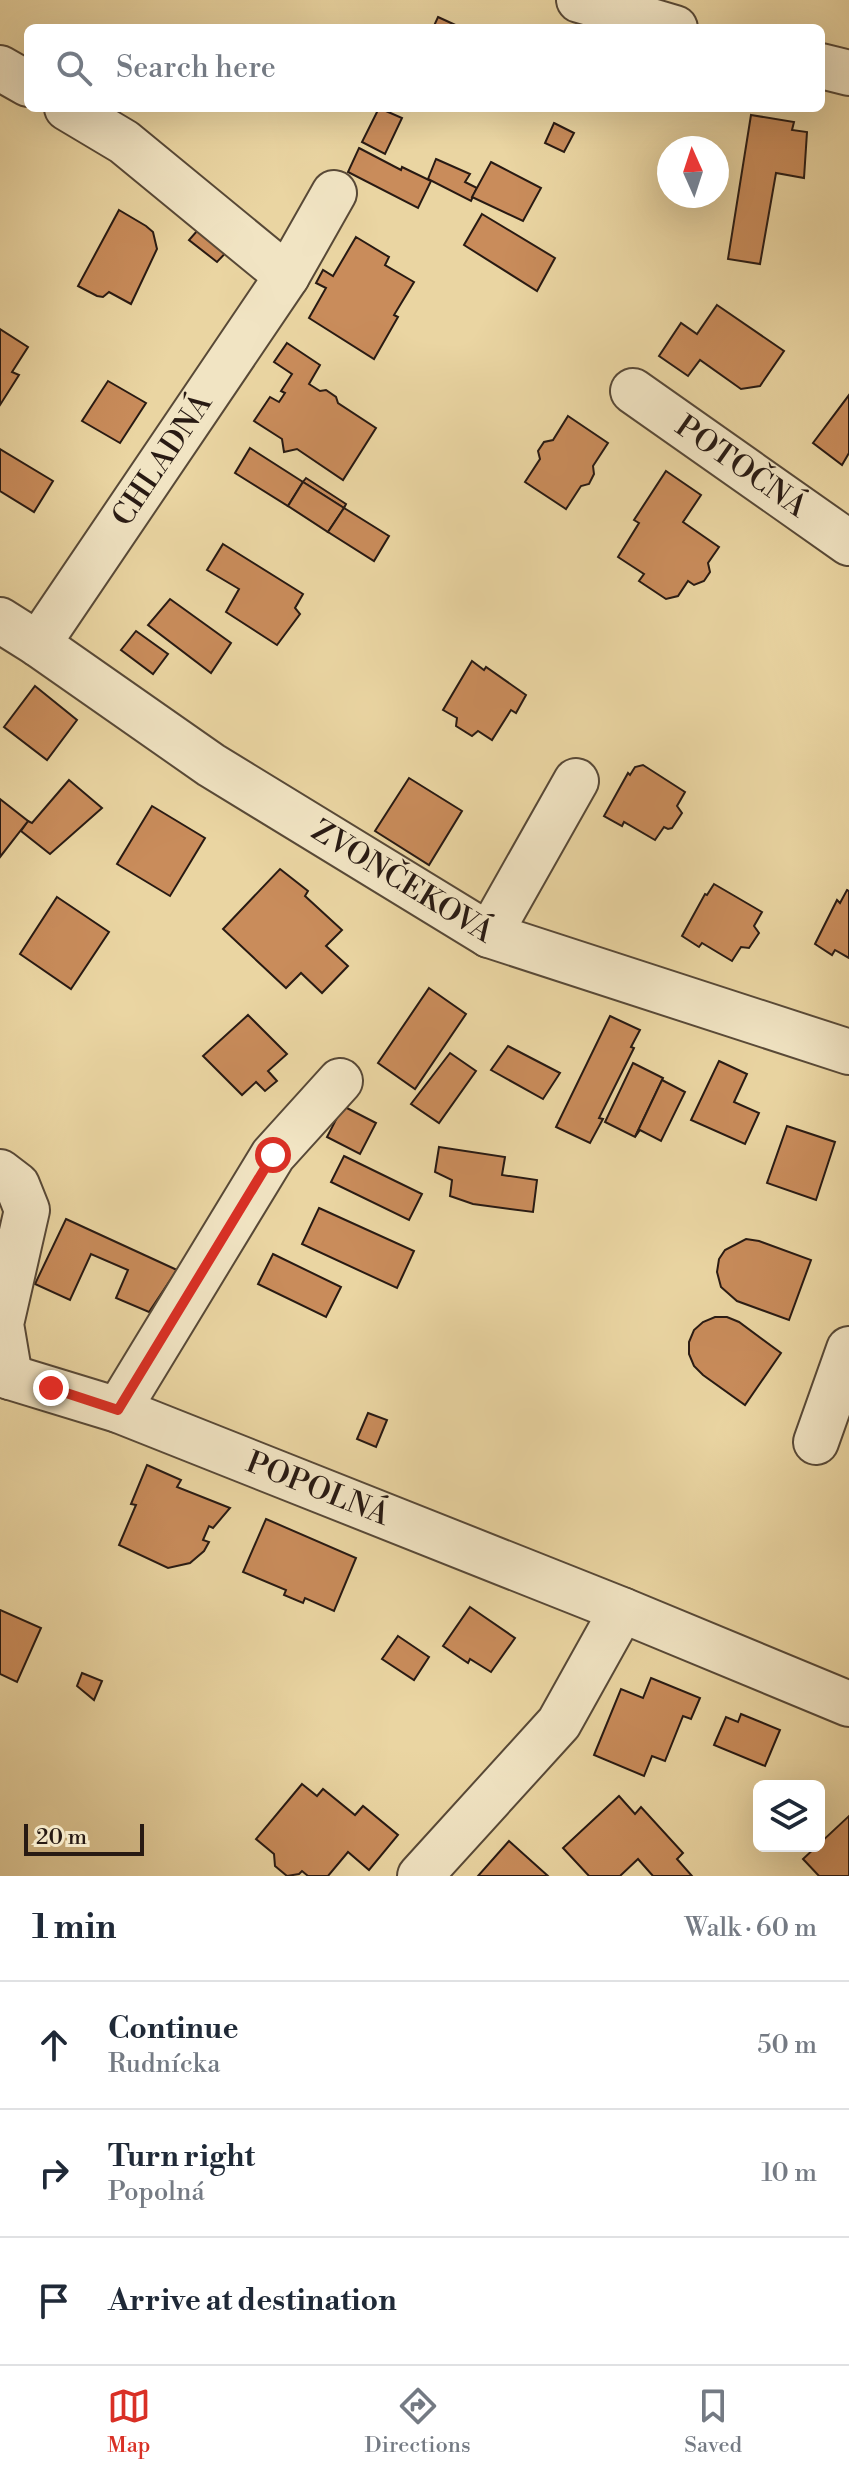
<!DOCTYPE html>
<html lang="en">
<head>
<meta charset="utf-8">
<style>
	body { margin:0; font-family:"Libre Bodoni",serif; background:#f2f2f3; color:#1f2937 }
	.controls { position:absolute; right:24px; bottom:24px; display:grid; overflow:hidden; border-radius:12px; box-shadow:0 8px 32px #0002 }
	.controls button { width:72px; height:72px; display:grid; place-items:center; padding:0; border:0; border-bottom:2px solid #e0e1e3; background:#fff; color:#1f2937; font:40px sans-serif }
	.compass { position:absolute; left:657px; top:136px; width:72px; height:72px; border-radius:50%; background:#fff; box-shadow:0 8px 32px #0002; rotate:357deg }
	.scale { position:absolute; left:24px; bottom:20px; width:120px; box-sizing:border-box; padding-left:8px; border:4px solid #281a13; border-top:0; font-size:22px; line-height:28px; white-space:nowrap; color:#281a13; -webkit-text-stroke:6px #f1e4c3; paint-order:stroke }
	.stop { position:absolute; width:24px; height:24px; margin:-18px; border:6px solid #d93025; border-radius:50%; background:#fff }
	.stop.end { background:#d93025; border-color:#fff; box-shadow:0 2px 8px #0008 }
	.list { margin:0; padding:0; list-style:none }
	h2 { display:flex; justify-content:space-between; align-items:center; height:104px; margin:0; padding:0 32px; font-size:34px }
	h2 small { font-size:26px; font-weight:400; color:#747a83 }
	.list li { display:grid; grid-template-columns:52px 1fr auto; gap:24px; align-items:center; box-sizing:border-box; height:128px; padding:0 32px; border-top:2px solid #e0e1e3 }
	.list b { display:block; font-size:30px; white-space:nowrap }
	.list p { margin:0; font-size:26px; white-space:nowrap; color:#747a83 }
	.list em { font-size:26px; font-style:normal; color:#747a83 }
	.icon { flex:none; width:44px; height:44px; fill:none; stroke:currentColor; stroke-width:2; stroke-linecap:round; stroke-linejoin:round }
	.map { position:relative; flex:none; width:849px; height:1876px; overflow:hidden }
	.search { position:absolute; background:#fff; box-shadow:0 8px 32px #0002; left:24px; right:24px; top:24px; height:88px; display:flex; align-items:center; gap:20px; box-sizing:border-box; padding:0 28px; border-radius:12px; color:#747a83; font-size:30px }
	.sheet { height:488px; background:#fff }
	nav { display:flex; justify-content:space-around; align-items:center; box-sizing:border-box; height:112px; border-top:2px solid #e0e1e3; background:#fff; font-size:22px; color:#747a83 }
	nav a { display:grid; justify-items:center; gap:4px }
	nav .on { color:#d93025 }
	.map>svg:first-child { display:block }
	.building { fill:#c98c5b; stroke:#281a13; stroke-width:2 }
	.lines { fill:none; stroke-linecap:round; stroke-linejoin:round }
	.minor-casing { stroke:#584937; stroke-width:48 }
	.minor { stroke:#f1e4c3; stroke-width:44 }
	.route { stroke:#d93025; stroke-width:10 }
	.labels { text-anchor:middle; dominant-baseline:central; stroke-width:6; stroke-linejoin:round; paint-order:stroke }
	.street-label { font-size:30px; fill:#281a13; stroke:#f1e4c3 }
</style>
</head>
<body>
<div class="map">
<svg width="849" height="1876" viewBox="0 0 849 1876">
	<rect width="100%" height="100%" fill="#ead5a2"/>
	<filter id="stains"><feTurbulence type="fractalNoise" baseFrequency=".0025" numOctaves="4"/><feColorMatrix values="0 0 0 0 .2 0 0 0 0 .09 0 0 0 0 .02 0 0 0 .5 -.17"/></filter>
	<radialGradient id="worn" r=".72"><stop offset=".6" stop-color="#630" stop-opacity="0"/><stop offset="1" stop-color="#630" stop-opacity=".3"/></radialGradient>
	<g class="building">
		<polygon points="438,17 462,28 433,28"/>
		<polygon points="379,108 402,118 385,154 362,142"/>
		<polygon points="751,115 794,122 792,130 807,132 804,178 776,173 760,264 728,259"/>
		<polygon points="554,123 574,133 564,152 545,143"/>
		<polygon points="359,148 401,170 402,167 431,181 418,208 348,172"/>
		<polygon points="436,159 470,174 465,182 477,188 471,201 428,179"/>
		<polygon points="491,162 541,188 523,221 472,197"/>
		<polygon points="119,210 146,226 153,232 157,249 131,304 109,292 103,297 97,296 78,286"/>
		<polygon points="482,214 555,258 537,291 464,245"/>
		<polygon points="205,222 233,245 217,262 189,240"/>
		<polygon points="356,237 389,257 385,265 414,282 394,315 398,317 374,359 309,318 326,288 316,283 323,270 333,276"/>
		<polygon points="717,305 784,351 760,386 741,389 700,360 688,376 659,356 681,323 697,334"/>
		<polygon points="0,329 28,347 12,372 19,375 0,405"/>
		<polygon points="287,343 320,365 309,384 320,391 326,390 336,397 338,403 376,428 343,480 297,449 284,452 282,439 254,421 270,397 279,402 285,393 281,391 292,374 274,362"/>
		<polygon points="108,381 146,403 120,443 82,421"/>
		<polygon points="849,395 849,453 842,465 813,443"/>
		<polygon points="568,416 608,443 593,466 594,474 589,484 581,486 566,509 525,482 540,459 538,451 544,442 553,440"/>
		<polygon points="250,448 303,482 288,506 235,473"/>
		<polygon points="0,449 53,481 34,512 0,491"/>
		<polygon points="666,471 701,495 683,522 719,547 708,563 710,572 704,581 694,585 688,581 678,596 666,599 639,581 644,574 618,557 639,523 634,520"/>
		<polygon points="306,478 346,504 344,508 303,482"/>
		<polygon points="303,482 344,508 328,532 288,506"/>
		<polygon points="344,508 389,536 374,561 328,532"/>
		<polygon points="223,544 303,594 295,608 300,614 277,645 226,612 239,589 207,570"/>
		<polygon points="170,599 231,643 211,673 148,625"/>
		<polygon points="136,631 168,654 153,674 121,650"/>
		<polygon points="472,661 484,670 486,667 526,695 516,713 511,710 492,740 478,731 472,736 456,726 457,718 443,710"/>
		<polygon points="35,686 77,720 47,760 4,727"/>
		<polygon points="643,765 685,792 677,806 682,813 672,828 668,829 664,827 655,840 624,822 622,826 604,816 628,773 630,775 635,767"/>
		<polygon points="409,778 462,811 429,865 375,831"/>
		<polygon points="69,780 102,808 50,854 21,831 28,821 32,823"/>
		<polygon points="0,799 28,821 0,857"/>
		<polygon points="152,806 205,838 170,896 117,864"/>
		<polygon points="280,869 308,891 305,896 342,930 326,946 348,966 322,993 301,973 286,988 223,929"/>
		<polygon points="714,884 762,912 754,926 759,933 749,948 741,947 732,961 702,943 699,947 682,936 705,894 707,895"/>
		<polygon points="847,890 849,891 849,958 835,950 832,955 815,944 837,900 840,903"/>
		<polygon points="57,897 109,932 71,989 20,954"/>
		<polygon points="429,988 466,1014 415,1089 378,1063"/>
		<polygon points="248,1015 287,1054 268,1071 277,1081 265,1091 256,1082 242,1095 203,1056"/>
		<polygon points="610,1016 640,1030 631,1047 634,1048 599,1118 603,1119 590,1143 556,1127"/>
		<polygon points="508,1046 560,1073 543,1099 491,1070"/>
		<polygon points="450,1053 476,1071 439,1123 411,1104"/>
		<polygon points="719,1061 747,1074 734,1102 759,1113 745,1144 691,1120"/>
		<polygon points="633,1063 663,1078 635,1137 605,1122"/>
		<polygon points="662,1080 685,1092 661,1141 640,1130 635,1137"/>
		<polygon points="343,1106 376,1123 360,1154 327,1137"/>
		<polygon points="787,1126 835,1142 816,1200 767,1183"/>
		<polygon points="439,1147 505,1157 502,1175 537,1180 533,1212 473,1204 450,1196 452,1180 435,1172"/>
		<polygon points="344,1156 422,1194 409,1220 331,1182"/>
		<polygon points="319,1208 414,1251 397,1288 302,1244"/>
		<polygon points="66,1219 177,1270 149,1312 116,1298 128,1270 91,1254 70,1300 35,1284"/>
		<polygon points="746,1239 759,1241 811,1260 789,1320 737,1301 721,1287 717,1272 719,1259 725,1250"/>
		<polygon points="273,1254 341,1287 326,1317 258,1284"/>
		<polygon points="715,1317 727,1317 739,1322 781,1353 745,1405 703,1375 694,1366 689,1354 689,1342 694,1330 703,1322"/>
		<polygon points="368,1413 387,1420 376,1447 357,1439"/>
		<polygon points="147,1465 181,1480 177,1487 230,1508 213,1528 209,1526 203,1540 209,1542 204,1551 190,1563 168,1568 119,1545 136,1505 131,1504"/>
		<polygon points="266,1519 356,1558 334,1611 305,1598 303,1603 284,1595 286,1590 243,1572"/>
		<polygon points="470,1607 515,1638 491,1672 470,1659 468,1663 443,1646"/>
		<polygon points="0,1610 41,1628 17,1682 0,1674"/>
		<polygon points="398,1636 429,1657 414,1680 382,1659"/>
		<polygon points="82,1673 102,1681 94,1700 77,1686"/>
		<polygon points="651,1678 700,1698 691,1719 683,1716 665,1761 652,1756 644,1776 594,1755 621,1689 643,1698"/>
		<polygon points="741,1714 780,1730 765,1766 714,1745 726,1717 738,1722"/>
		<polygon points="302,1784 317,1796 323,1789 355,1815 363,1806 398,1835 369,1870 348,1852 328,1876 308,1876 302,1871 299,1874 287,1876 275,1866 274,1854 256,1839"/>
		<polygon points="619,1796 635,1814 641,1807 683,1853 677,1859 692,1876 653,1876 638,1859 620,1876 589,1876 563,1848"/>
		<polygon points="849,1816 849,1876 819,1876 803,1859"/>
		<polygon points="509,1841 548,1876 478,1876"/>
	</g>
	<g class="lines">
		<defs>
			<g id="minor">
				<polyline points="579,0 675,28"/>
				<polyline points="821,66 849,73"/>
				<polyline points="0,68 28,84"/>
				<polyline points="67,108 124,142 287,276"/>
				<path id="s1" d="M633 391 849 543"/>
				<path id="s2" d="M0 620 38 644 211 765 489 935 849 1052"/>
				<path id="s3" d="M38 644 287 276 334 193"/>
				<polyline points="489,935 576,781"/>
				<polyline points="0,1172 17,1185 27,1210 1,1324 10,1377"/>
				<path id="s4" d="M0 1374 118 1410 622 1610 849 1704"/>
				<polyline points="118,1410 273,1155 340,1081"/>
				<polyline points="816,1442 849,1349"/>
				<polyline points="420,1876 559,1723 622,1610"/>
			</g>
		</defs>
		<use href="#minor" class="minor-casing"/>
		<use href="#minor" class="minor"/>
	</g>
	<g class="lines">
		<polyline class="route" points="51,1388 118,1410 273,1155"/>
	</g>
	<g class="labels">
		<g class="street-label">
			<text stroke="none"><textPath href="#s3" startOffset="222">CHLADNÁ</textPath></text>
			<text stroke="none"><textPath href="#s1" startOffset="132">POTOČNÁ</textPath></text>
			<text stroke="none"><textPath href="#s2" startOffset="480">ZVONČEKOVÁ</textPath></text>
			<text stroke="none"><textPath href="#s4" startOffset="338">POPOLNÁ</textPath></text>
		</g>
	</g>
	<rect width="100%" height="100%" filter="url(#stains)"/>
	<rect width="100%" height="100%" fill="url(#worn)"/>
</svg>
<div class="controls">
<button><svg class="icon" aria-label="layers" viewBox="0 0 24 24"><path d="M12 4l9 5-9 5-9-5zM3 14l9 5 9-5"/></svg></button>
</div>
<svg class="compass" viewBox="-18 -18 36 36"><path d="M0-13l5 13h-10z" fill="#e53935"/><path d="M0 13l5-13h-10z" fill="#747a83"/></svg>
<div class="scale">20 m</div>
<div class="stop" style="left:273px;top:1155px"></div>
<div class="stop end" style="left:51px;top:1388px"></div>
<div class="search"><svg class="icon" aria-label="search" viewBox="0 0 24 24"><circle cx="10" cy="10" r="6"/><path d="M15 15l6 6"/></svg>Search here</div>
</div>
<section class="sheet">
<h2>1 min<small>Walk · 60 m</small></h2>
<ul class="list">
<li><svg class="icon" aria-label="ahead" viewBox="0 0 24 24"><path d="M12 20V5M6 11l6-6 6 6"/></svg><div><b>Continue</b><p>Rudnícka</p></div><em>50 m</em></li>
<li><svg class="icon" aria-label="right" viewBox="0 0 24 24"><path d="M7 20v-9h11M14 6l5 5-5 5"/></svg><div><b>Turn right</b><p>Popolná</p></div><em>10 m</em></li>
<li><svg class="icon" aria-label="arrive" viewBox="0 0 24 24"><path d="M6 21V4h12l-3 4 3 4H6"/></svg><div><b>Arrive at destination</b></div></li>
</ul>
</section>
<nav>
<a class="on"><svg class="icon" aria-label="map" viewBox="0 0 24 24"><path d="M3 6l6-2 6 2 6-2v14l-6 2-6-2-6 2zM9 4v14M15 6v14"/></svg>Map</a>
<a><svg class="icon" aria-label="directions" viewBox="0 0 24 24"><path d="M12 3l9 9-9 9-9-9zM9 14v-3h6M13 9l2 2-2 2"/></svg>Directions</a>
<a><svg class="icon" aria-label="saved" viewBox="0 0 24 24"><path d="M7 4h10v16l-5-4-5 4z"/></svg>Saved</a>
</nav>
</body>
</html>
